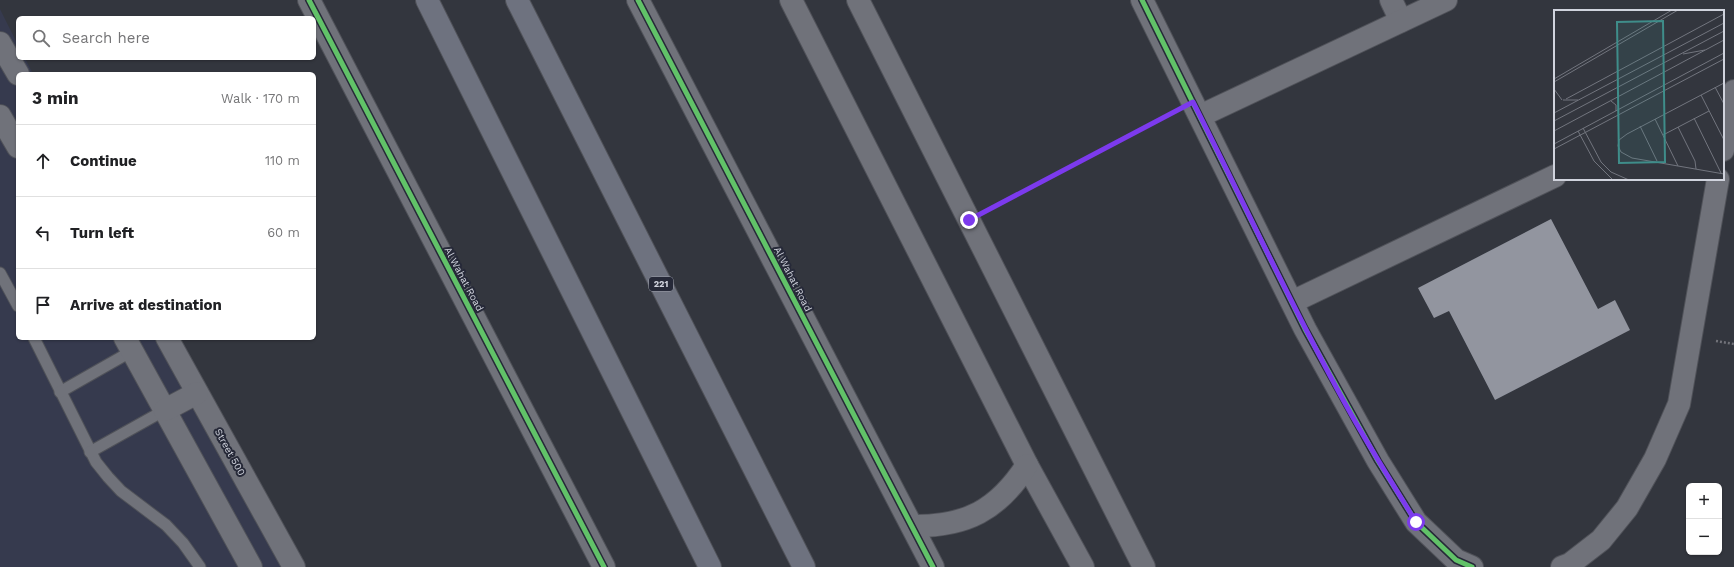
<!DOCTYPE html>
<html lang="en">
<head>
<meta charset="utf-8">
<style>
	body { margin:0; font-family:"Work Sans",sans-serif; background:#f2f2f2; color:#202124 }
	.controls { position:absolute; right:12px; bottom:12px; display:grid; overflow:hidden; border-radius:6px; box-shadow:0 1px 3px #0004 }
	.controls button { width:36px; height:36px; display:grid; place-items:center; padding:0; border:0; border-bottom:1px solid #e0e0e0; background:#fff; color:#202124; font:20px sans-serif }
	.stop { position:absolute; width:12px; height:12px; margin:-9px; border:3px solid #7c3aed; border-radius:50%; background:#fff }
	.stop.end { background:#7c3aed; border-color:#fff; box-shadow:0 1px 4px #0008 }
	.list { margin:0; padding:0; list-style:none }
	h2 { display:flex; justify-content:space-between; align-items:center; height:52px; margin:0; padding:0 16px; font-size:17px }
	h2 small { font-size:13px; font-weight:400; color:#757577 }
	.list li { display:grid; grid-template-columns:26px 1fr auto; gap:12px; align-items:center; box-sizing:border-box; height:72px; padding:0 16px; border-top:1px solid #e0e0e0 }
	.list b { display:block; font-size:15px; white-space:nowrap }
	.list em { font-size:13px; font-style:normal; color:#757577 }
	.icon { flex:none; width:22px; height:22px; fill:none; stroke:currentColor; stroke-width:2; stroke-linecap:round; stroke-linejoin:round }
	.map { position:relative; flex:none; width:1734px; height:567px; overflow:hidden }
	.search { position:absolute; background:#fff; box-shadow:0 1px 3px #0004; left:16px; top:16px; width:300px; height:44px; display:flex; align-items:center; gap:10px; box-sizing:border-box; padding:0 14px; border-radius:6px; color:#757577; font-size:15px }
	.panel { position:absolute; background:#fff; box-shadow:0 1px 3px #0004; left:16px; top:72px; width:300px; height:268px; border-radius:6px }
	.map>svg:first-child { display:block }
	.built { fill:#363a4e }
	.building { fill:#92959f }
	.lines { fill:none; stroke-linecap:round; stroke-linejoin:round }
	.lane-casing { stroke:#505259; stroke-width:13 }
	.street-casing { stroke:#505259; stroke-width:24 }
	.highway-casing { stroke:#505259; stroke-width:24 }
	.path { stroke:#72737a; stroke-width:2.5; stroke-dasharray:2 2; stroke-linecap:butt }
	.lane { stroke:#70727a; stroke-width:11 }
	.street { stroke:#70727a; stroke-width:22 }
	.highway { stroke:#6e727f; stroke-width:22 }
	.cycleway-casing { stroke:#262938; stroke-width:8 }
	.cycleway { stroke:#61c268; stroke-width:5 }
	.route { stroke:#7c3aed; stroke-width:5 }
	.labels { text-anchor:middle; dominant-baseline:central; stroke-width:4; stroke-linejoin:round; paint-order:stroke }
	.shield { fill:#262938; stroke:#9da0ac; stroke-width:1 }
	.shield-label { font-size:9px; font-weight:bold; fill:#d0d3dd }
	.street-label { font-size:10px; fill:#d0d3dd; stroke:#262938 }
	.inset-road { fill:none; stroke:#72757e; stroke-width:1 }
	.view { fill:#3f8d8a; fill-opacity:0.15; stroke:#3f8d8a; stroke-width:2 }
	.inset-edge { fill:none; stroke:#d0d3dd; stroke-width:2 }
</style>
</head>
<body>
<div class="map">
<svg width="1734" height="567" viewBox="0 0 1734 567">
	<rect width="100%" height="100%" fill="#33363e"/>
	<polygon class="built" points="0,9 18,45 18,58 25,58 33,74 18,74 18,338 166,338 281,567 0,567"/>
	<polygon class="building" points="1551,219 1598,309 1615,300 1630,330 1495,400 1449,311 1434,318 1418,288"/>
	<g class="lines">
		<defs>
			<g id="lane">
				<polyline points="0,273 18,306"/>
				<polyline points="34,338 96,462 108,477 121,491 166,525 183,543 200,567"/>
				<polyline points="60,392 132,351"/>
				<polyline points="90,452 165,410"/>
			</g>
			<g id="street">
				<polyline points="309,0 604,567"/>
				<polyline points="638,0 933,567"/>
				<polyline points="791,0 1027,465 1083,567"/>
				<polyline points="858,0 1144,567"/>
				<polyline points="1142,0 1305,329 1378,461 1416,522 1456,560 1472,567"/>
				<polyline points="1391,0 1401,21"/>
				<polyline points="0,43 18,74"/>
				<polyline points="0,116 18,147"/>
				<polyline points="1200,116 1446,0"/>
				<polyline points="1723,150 1734,91"/>
				<polyline points="1292,302 1555,176"/>
				<polyline points="125,338 251,567"/>
				<polyline points="167,338 294,567"/>
				<polyline points="165,410 197,393"/>
				<path d="M912 526C966 527 998 510 1027 465"/>
				<polyline points="1562,567 1570,564 1601,540 1627,508 1655,459 1679,404 1718,179"/>
			</g>
			<g id="highway">
				<polyline points="427,0 710,567"/>
				<polyline points="517,0 804,567"/>
			</g>
		</defs>
		<use href="#lane" class="lane-casing"/>
		<use href="#street" class="street-casing"/>
		<use href="#highway" class="highway-casing"/>
		<g class="path">
			<polyline points="992,208 1170,114"/>
			<polyline points="1716,341 1734,344"/>
		</g>
		<use href="#lane" class="lane"/>
		<use href="#street" class="street"/>
		<use href="#highway" class="highway"/>
		<defs>
			<g id="cycleway">
				<polyline points="309,0 604,567"/>
				<polyline points="638,0 933,567"/>
				<polyline points="1142,0 1305,329 1378,461 1416,522 1456,560 1472,567"/>
			</g>
		</defs>
		<use href="#cycleway" class="cycleway-casing"/>
		<use href="#cycleway" class="cycleway"/>
	</g>
	<g class="lines">
		<path class="route" d="M969 220 1193 102C1244 203 1291 306 1346 405 1368 445 1392 483 1416 522"/>
	</g>
	<g class="labels">
		<rect class="shield" x="649" y="277" width="24" height="14" rx="3"/>
		<g class="shield-label">
			<text x="661" y="284">221</text>
		</g>
		<g class="street-label">
			<text transform="translate(464 279) rotate(62)">Al Wahat Road</text>
			<text transform="translate(793 279) rotate(63)">Al Wahat Road</text>
			<text transform="translate(230 452) rotate(61)">Street 500</text>
		</g>
	</g>
	<g transform="translate(1554 10)">
		<rect width="170" height="170" fill="#33363e"/>
		<path class="inset-road" d="M129 44 151 40M0 69 118 0M0 72 124 0M170 73 73 124 65 130 64 136 67 142 78 148 170 164M161 77 170 94M0 79 8 90M147 85 170 130M12 89 170 4M9 90H24M57 91 62 95V101M0 103 170 13M140 108 167 163M101 109 124 156M0 111 170 21M86 116 103 151M124 117 141 151 142 159M29 118 47 152 57 162 75 170M0 121 170 30M24 121 40 151 59 170M109 125 155 101M0 134 170 43M0 139 170 49"/>
		<path class="view" d="M109 11 111 152 65 153 63 12Z"/>
		<rect width="170" height="170" class="inset-edge"/>
	</g>
</svg>
<div class="controls">
<button>+</button>
<button>−</button>
</div>
<div class="stop" style="left:1416px;top:522px"></div>
<div class="stop end" style="left:969px;top:220px"></div>
<div class="search"><svg class="icon" aria-label="search" viewBox="0 0 24 24"><circle cx="10" cy="10" r="6"/><path d="M15 15l6 6"/></svg>Search here</div>
<section class="panel">
<h2>3 min<small>Walk · 170 m</small></h2>
<ul class="list">
<li><svg class="icon" aria-label="ahead" viewBox="0 0 24 24"><path d="M12 20V5M6 11l6-6 6 6"/></svg><div><b>Continue</b></div><em>110 m</em></li>
<li><svg class="icon" aria-label="left" viewBox="0 0 24 24"><path d="M17 20v-9H6M10 6l-5 5 5 5"/></svg><div><b>Turn left</b></div><em>60 m</em></li>
<li><svg class="icon" aria-label="arrive" viewBox="0 0 24 24"><path d="M6 21V4h12l-3 4 3 4H6"/></svg><div><b>Arrive at destination</b></div></li>
</ul>
</section>
</div>
</body>
</html>
